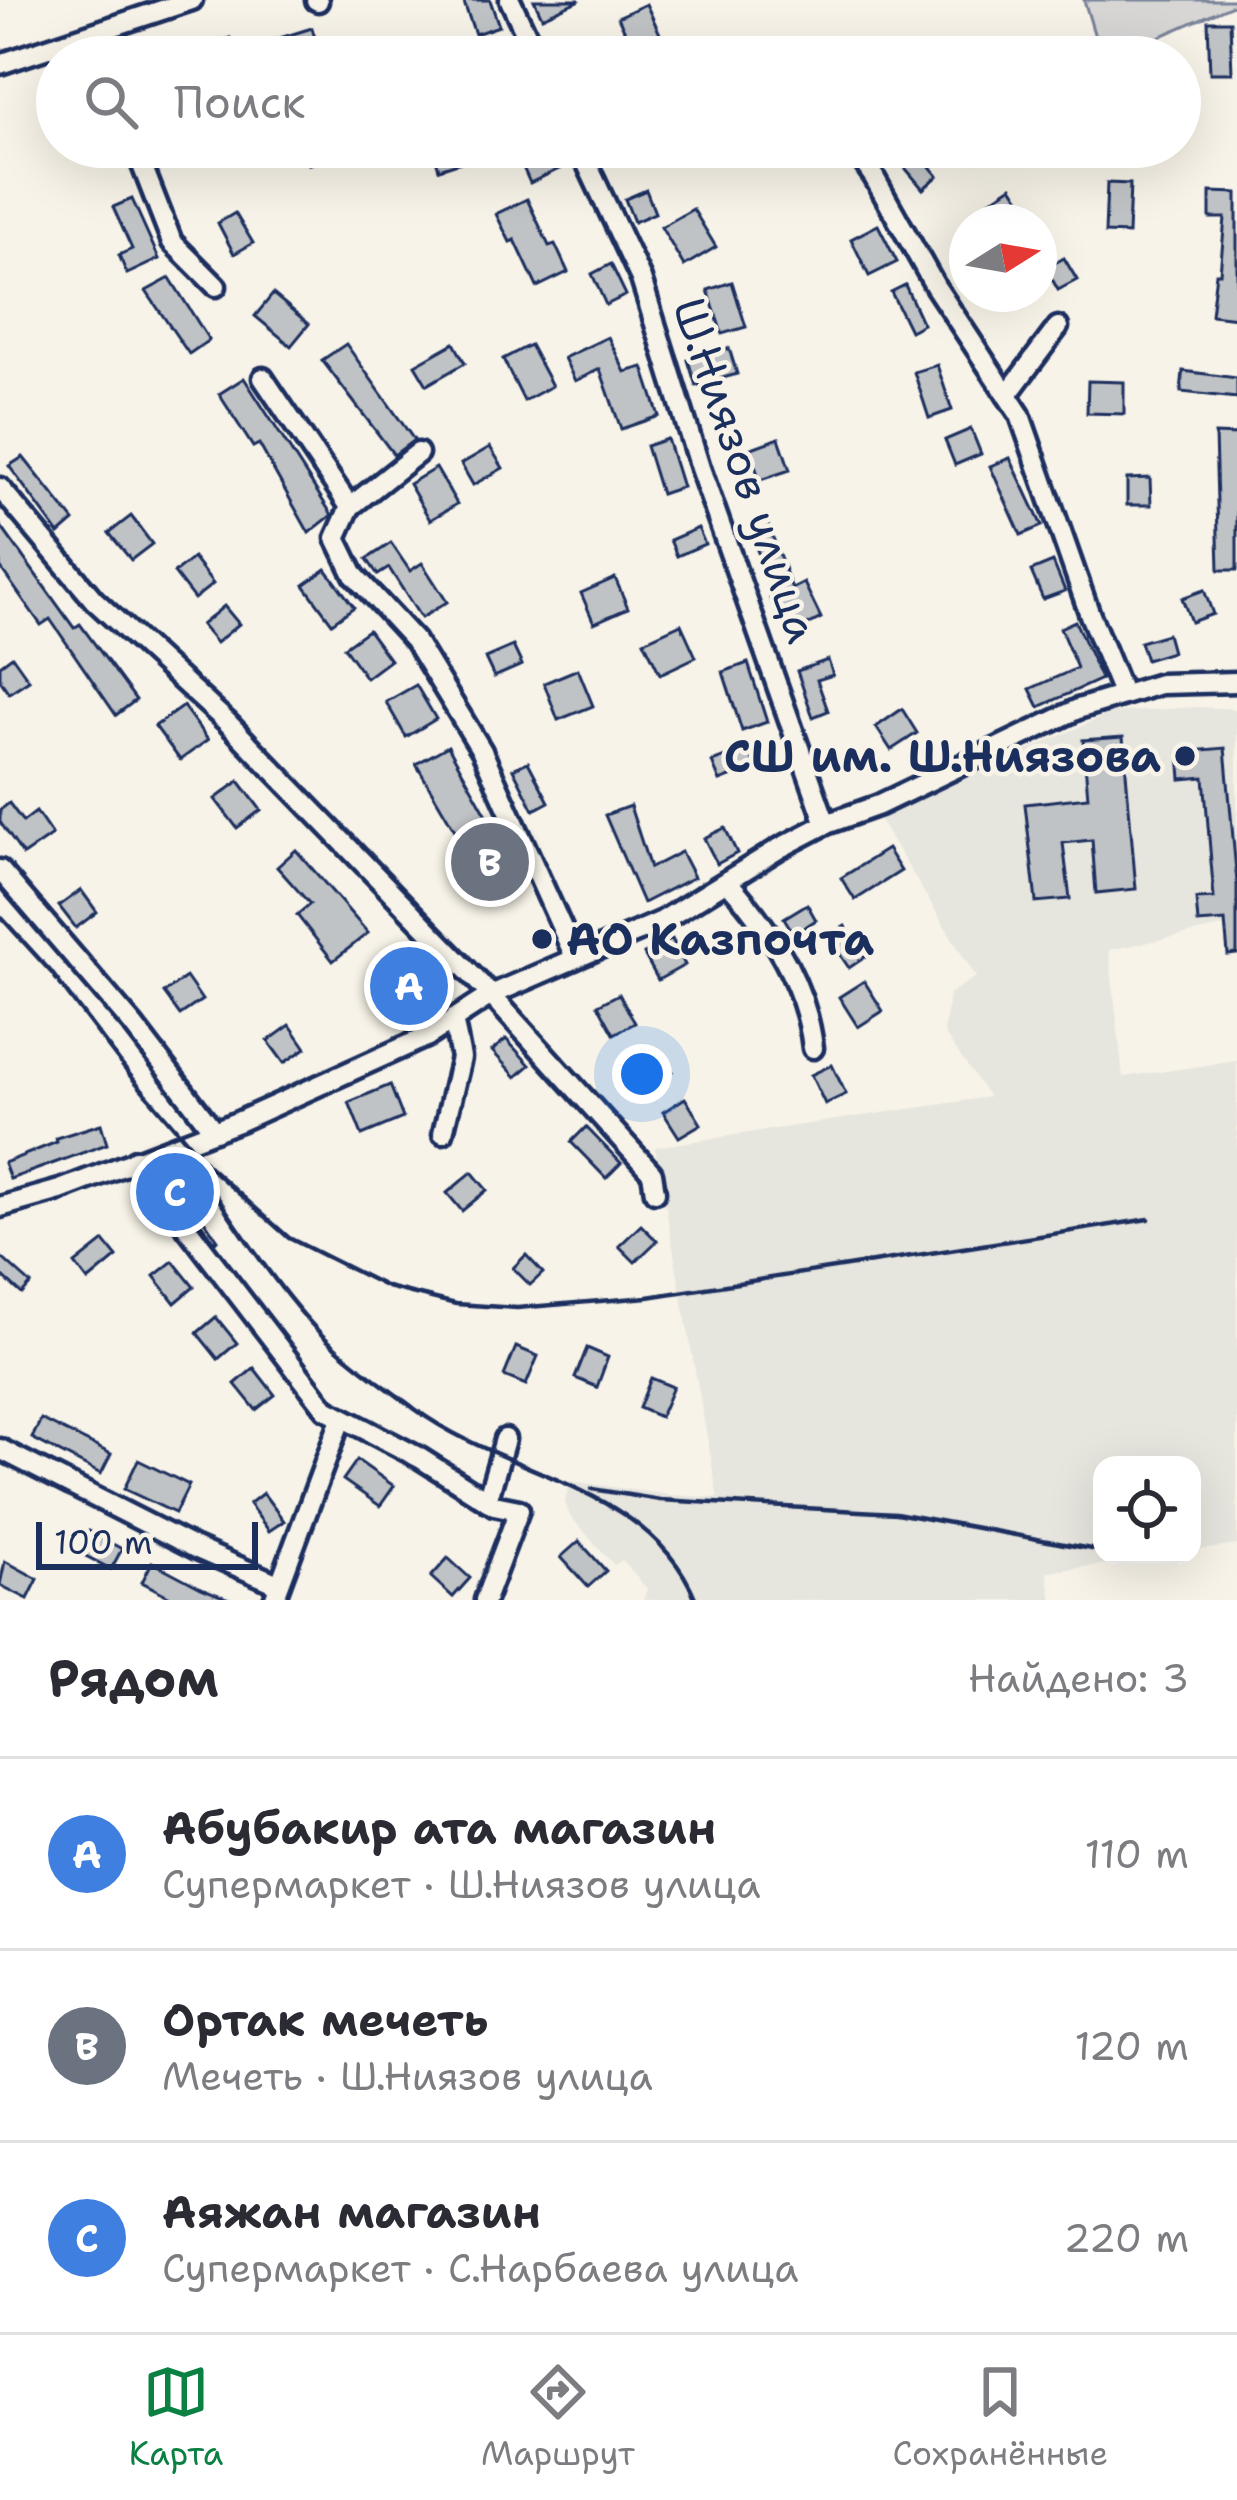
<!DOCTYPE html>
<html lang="ru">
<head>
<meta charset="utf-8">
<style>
	body { margin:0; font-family:"Shantell Sans",sans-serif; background:#f7f7f7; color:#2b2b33 }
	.controls { position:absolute; right:36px; bottom:36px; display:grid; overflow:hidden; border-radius:24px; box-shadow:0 12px 48px #0002 }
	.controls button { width:108px; height:108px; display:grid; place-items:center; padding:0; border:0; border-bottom:3px solid #e1e1e2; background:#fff; color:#2b2b33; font:60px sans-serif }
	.compass { position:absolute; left:949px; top:204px; width:108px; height:108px; border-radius:50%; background:#fff; box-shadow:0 12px 48px #0002; rotate:79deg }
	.scale { position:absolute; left:36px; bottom:30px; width:222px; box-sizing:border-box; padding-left:12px; border:6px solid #1b2f5e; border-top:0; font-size:33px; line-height:42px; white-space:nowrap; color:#1b2f5e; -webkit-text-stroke:9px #f7f3e8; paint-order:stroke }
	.you { position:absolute; left:642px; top:1074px; width:42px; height:42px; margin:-30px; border:9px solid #fff; border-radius:50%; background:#1a73e8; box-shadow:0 0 0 18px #1a73e833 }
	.badge { display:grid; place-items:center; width:78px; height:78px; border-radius:50%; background:#0b8043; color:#fff; font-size:39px; font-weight:700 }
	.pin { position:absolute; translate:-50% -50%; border:6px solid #fff; box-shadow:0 3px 12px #0006 }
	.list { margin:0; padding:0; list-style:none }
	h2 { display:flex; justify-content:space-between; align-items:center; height:156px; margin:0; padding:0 48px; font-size:51px }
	h2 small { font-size:39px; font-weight:400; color:#7c7c81 }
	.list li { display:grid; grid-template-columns:78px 1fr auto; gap:36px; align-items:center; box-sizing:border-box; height:192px; padding:0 48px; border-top:3px solid #e1e1e2 }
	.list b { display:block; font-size:45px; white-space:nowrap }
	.list p { margin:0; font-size:39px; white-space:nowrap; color:#7c7c81 }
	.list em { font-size:39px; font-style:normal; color:#7c7c81 }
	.icon { flex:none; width:66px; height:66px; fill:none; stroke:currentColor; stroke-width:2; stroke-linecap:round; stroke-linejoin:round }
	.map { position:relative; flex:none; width:1237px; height:1600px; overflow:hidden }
	.search { position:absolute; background:#fff; box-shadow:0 12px 48px #0002; left:36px; right:36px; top:36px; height:132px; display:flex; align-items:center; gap:30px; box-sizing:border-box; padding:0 42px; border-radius:66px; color:#7c7c81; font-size:45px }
	.sheet { height:732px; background:#fff }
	nav { display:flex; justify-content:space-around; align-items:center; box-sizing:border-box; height:168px; border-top:3px solid #e1e1e2; background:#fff; font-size:33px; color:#7c7c81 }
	nav a { display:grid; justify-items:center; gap:6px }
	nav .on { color:#0b8043 }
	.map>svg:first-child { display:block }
	.built { fill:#e6e5de }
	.green { fill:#d7d6d4; stroke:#798299; stroke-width:3 }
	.building { fill:#c0c3c5; stroke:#1b2f5e; stroke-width:3 }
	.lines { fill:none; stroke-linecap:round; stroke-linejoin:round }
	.minor-casing { stroke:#1b2f5e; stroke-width:27 }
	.minor { stroke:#f7f3e8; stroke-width:18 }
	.rail { stroke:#1b2f5e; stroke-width:4.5 }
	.poi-dot { fill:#1b2f5e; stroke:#f7f3e8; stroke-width:4.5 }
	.labels { text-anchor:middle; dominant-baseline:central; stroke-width:9; stroke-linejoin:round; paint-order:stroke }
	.street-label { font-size:45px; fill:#1b2f5e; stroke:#f7f3e8 }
	.poi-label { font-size:45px; font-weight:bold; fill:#1b2f5e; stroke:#f7f3e8; text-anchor:end }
</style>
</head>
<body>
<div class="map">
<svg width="1237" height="1600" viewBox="0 0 1237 1600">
	<rect width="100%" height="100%" fill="#f7f3e8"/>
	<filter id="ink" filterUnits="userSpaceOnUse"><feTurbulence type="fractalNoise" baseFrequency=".00833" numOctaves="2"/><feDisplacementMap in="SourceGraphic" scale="24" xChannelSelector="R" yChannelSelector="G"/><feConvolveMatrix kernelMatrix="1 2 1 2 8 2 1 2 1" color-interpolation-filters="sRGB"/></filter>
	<g filter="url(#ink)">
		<polygon class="built" points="1198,707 1237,709 1237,924 1109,950 1123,1077 1237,1061 1237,1545 1192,1551 1192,1465 1102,1465 1102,1555 1173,1555 1047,1572 1052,1600 643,1600 647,1589 622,1560 614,1565 570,1516 565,1502 570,1481 670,1495 718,1498 655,1147 989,1097 944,1033 949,994 976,977 878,817 1111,713"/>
		<polygon class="green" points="1084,0 1234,0 1235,4 1113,57 1101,57"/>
		<g class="building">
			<polygon points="463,0 490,0 499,26 475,34"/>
			<polygon points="534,0 580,0 542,17"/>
			<polygon points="646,4 661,36 633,49 618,17"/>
			<polygon points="1208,21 1230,21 1232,73 1210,73"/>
			<polygon points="312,28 318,48 275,57 270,41"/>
			<polygon points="230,38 237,57 182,57 181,55"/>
			<polygon points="778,41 791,57 757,57"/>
			<polygon points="304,147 354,147 354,150 309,164"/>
			<polygon points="432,147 459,147 464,161 439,169"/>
			<polygon points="532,147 551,147 561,168 530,183 517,154"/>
			<polygon points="916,150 938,176 923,189 901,163"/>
			<polygon points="1107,183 1130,184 1128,234 1105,233"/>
			<polygon points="1012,186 1029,213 1015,222 993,222 982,206"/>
			<polygon points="646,190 655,213 634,222 625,199"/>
			<polygon points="1210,192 1237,193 1237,318 1211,315 1216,273 1220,273 1225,218 1210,218"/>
			<polygon points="132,199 159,259 127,274 119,255 132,249 113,207"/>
			<polygon points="527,199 549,246 555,244 568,272 537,287 515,240 510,242 496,214"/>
			<polygon points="693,209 716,247 684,266 661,227"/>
			<polygon points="235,213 253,243 234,254 218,223"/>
			<polygon points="878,225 897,262 869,276 851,239"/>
			<polygon points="1064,258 1077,280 1058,290 1046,268"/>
			<polygon points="611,264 626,295 606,305 592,274"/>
			<polygon points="170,278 209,340 189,354 146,291"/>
			<polygon points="732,282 746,327 722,334 708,290"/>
			<polygon points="905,285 923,324 910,331 891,292"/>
			<polygon points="273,294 309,324 291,346 255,316"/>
			<polygon points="608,337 625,372 643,367 659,416 621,429 600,369 575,381 564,358"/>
			<polygon points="454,343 465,363 427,385 415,365"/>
			<polygon points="346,344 414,440 394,455 322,360"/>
			<polygon points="530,345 552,386 524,401 503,359"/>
			<polygon points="729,348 737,374 696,386 688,360"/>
			<polygon points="937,365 952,410 929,418 914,372"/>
			<polygon points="1183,371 1237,378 1237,398 1181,392"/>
			<polygon points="244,378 332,515 309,533 259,444 253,447 219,394"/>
			<polygon points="1088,381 1124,382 1124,414 1087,413"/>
			<polygon points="971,429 981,454 955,465 945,440"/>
			<polygon points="1215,434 1237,435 1237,570 1219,570"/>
			<polygon points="779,438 790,470 760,480 749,449"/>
			<polygon points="667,439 682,487 661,494 646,446"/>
			<polygon points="490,447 503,468 473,485 461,464"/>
			<polygon points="23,457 74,521 59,534 9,466"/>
			<polygon points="1010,458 1042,526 1021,535 990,466"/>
			<polygon points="436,468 457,504 430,520 409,484"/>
			<polygon points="1150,478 1151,505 1127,505 1127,479"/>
			<polygon points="131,516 152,544 131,560 109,533"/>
			<polygon points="0,525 74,628 80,624 136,700 116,715 50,619 41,625 0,567"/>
			<polygon points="769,527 792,589 804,583 821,618 788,635 770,599 775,597 751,534"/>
			<polygon points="698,528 705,544 677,556 670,540"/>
			<polygon points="391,543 410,571 422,563 447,602 421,618 389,568 378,575 367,559"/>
			<polygon points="193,558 213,584 194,599 174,573"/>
			<polygon points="1053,562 1065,591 1043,599 1031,571"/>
			<polygon points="326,569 354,607 332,623 304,585"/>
			<polygon points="615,578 628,608 594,623 581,593"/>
			<polygon points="1204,590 1213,614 1191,622 1182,598"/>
			<polygon points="224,606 239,624 216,643 201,625"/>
			<polygon points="1075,621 1101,679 1039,707 1030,689 1077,668 1060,628"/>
			<polygon points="681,624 696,657 660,674 644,641"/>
			<polygon points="368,630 390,660 366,678 344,647"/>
			<polygon points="1167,634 1172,652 1146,660 1140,642"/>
			<polygon points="513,646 522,665 494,677 485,658"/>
			<polygon points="12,656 29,680 9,693 0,680 0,665"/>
			<polygon points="828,660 833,675 817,680 828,711 813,717 797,671"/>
			<polygon points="748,663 767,722 742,731 723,672"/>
			<polygon points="578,669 593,706 558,720 544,683"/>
			<polygon points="416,685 436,719 406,737 386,702"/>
			<polygon points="183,706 208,740 180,760 155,726"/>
			<polygon points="902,709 917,733 891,750 876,727"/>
			<polygon points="1123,737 1136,889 1096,893 1092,840 1063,843 1070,899 1036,902 1025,804 1088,797 1083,740"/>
			<polygon points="448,746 496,831 490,834 516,867 483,893 464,868 473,861 416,764"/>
			<polygon points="748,748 756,767 720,781 712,762"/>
			<polygon points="1225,748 1237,883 1237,954 1228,955 1225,921 1198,923 1196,899 1214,898 1204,777 1181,779 1179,752"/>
			<polygon points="528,762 549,802 534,810 513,769"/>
			<polygon points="239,781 261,810 237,828 215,799"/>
			<polygon points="9,803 23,822 36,812 52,835 23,855 0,822 0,810"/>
			<polygon points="630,806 650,868 681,852 694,877 643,903 605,815"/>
			<polygon points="725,828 737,853 717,864 704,838"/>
			<polygon points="887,849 901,871 855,900 841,878"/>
			<polygon points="296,850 368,933 333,961 297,915 310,904 277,867"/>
			<polygon points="81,890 97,912 76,928 59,906"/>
			<polygon points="807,904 816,920 794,934 784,918"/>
			<polygon points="845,926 865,957 849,968 828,937"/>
			<polygon points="672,939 685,965 658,980 644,954"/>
			<polygon points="389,961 406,984 384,1000 367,977"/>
			<polygon points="186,977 202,1000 180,1015 164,993"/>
			<polygon points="864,981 883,1011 858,1027 839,997"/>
			<polygon points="619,994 635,1023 614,1034 598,1005"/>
			<polygon points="290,1025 306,1048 284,1063 268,1041"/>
			<polygon points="506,1039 530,1065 516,1077 492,1051"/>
			<polygon points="664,1059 672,1071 640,1092 632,1079"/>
			<polygon points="832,1065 846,1094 825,1104 811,1075"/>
			<polygon points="390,1085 403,1118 362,1135 349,1102"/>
			<polygon points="685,1098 701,1124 679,1137 663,1112"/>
			<polygon points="101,1124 107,1144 10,1179 4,1163 57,1142 56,1138"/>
			<polygon points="586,1127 621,1163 606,1178 571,1142"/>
			<polygon points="472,1172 487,1190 462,1211 447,1193"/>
			<polygon points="179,1184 218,1240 215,1242 174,1188"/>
			<polygon points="641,1225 657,1241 635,1262 619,1246"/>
			<polygon points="104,1241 117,1257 88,1281 75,1264"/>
			<polygon points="526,1255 543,1273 530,1285 513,1268"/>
			<polygon points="0,1256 31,1284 22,1294 0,1274"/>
			<polygon points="173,1261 194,1287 175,1303 154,1276"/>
			<polygon points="216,1317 237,1343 218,1359 197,1333"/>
			<polygon points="516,1347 538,1356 526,1385 504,1376"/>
			<polygon points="587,1348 608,1357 597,1387 575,1378"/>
			<polygon points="254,1368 275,1395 256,1410 235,1384"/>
			<polygon points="651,1378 673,1387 660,1417 639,1408"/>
			<polygon points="41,1419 111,1454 101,1474 32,1438"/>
			<polygon points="138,1460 189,1485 175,1513 124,1489"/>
			<polygon points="357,1460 394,1486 380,1506 343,1480"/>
			<polygon points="263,1493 284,1521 269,1531 249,1504"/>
			<polygon points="89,1531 122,1549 111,1569 78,1552"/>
			<polygon points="579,1541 606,1571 588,1587 561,1557"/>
			<polygon points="448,1558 470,1578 453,1597 431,1577"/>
			<polygon points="5,1561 38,1579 28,1599 0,1585"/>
			<polygon points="152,1562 201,1588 231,1600 176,1600 142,1582"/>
		</g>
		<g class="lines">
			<defs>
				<g id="minor">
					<polyline points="316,0 318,1"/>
					<polyline points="510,0 537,57"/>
					<polyline points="104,32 111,57"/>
					<polyline points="0,64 192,0"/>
					<polyline points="135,147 172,242 216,286"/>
					<polyline points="579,147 641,279 700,468 826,824"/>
					<polyline points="853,147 874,177 935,286 1020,415 1090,615 1122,693"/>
					<polyline points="263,378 350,507 336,538 354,575 415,641 482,751 575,957"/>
					<polyline points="1007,395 1058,327"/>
					<polyline points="0,488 94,600 227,722 491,995 652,1173 655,1192"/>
					<polyline points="350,507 418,453"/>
					<polyline points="0,870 133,1025 214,1131"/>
					<path d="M727 881C769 927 806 985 813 1048"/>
					<polyline points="443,1133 461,1058 453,1019"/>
					<polyline points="135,1160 326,1409 420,1458 494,1505 519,1510 485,1600"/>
					<polyline points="0,1207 60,1190 240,1121 428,1036 491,995 662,921 780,848 826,824 879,805 1078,709 1160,684 1237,682"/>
					<polyline points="0,1449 195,1548 278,1584"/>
					<polyline points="487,1501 505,1439"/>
					<polyline points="274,1600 341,1419"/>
				</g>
			</defs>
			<use href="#minor" class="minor-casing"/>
			<use href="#minor" class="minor"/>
			<g class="rail">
				<polyline points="0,916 51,972 128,1073 207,1165 289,1238 387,1287 456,1304 517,1308 648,1297 1149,1219"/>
				<path d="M201 1173C235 1223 280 1293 322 1335 349 1362 385 1386 415 1409 506 1477 650 1484 696 1600"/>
				<polyline points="592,1489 660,1500 896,1513 1102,1551"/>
			</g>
		</g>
	</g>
	<g class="poi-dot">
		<circle cx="1185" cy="756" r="12"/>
		<circle cx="542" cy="939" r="12"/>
	</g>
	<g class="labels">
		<g class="street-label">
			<text transform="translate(746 470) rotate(71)">Ш.Ниязов улица</text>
		</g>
		<g class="poi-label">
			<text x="1161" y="756">СШ им. Ш.Ниязова</text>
			<text x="566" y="939" text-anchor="start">АО Казпочта</text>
		</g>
	</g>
</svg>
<div class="controls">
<button><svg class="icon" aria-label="locate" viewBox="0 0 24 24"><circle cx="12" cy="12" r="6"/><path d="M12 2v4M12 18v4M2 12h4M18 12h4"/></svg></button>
</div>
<svg class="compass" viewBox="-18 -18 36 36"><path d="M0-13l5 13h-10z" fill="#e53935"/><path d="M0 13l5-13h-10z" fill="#7c7c81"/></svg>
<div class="scale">100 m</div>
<div class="you"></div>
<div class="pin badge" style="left:409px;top:986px;background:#3f7fe0">A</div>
<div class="pin badge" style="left:490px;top:862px;background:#6b7280">B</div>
<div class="pin badge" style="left:175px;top:1192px;background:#3f7fe0">C</div>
<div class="search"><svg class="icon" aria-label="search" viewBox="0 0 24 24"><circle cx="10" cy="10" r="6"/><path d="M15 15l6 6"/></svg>Поиск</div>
</div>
<section class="sheet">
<h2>Рядом<small>Найдено: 3</small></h2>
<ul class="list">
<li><span class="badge" style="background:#3f7fe0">A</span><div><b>Абубакир ата магазин</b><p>Супермаркет · Ш.Ниязов улица</p></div><em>110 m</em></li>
<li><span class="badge" style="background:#6b7280">B</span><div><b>Ортак мечеть</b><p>Мечеть · Ш.Ниязов улица</p></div><em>120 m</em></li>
<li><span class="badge" style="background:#3f7fe0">C</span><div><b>Аяжан магазин</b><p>Супермаркет · С.Нарбаева улица</p></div><em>220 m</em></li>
</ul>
</section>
<nav>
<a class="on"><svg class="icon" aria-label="map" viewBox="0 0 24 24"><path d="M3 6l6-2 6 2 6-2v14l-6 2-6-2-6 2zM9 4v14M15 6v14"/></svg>Карта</a>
<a><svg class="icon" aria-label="directions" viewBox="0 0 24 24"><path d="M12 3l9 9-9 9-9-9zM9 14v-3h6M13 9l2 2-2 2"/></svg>Маршрут</a>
<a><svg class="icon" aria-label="saved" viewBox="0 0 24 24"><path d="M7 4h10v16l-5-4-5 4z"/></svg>Сохранённые</a>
</nav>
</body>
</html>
